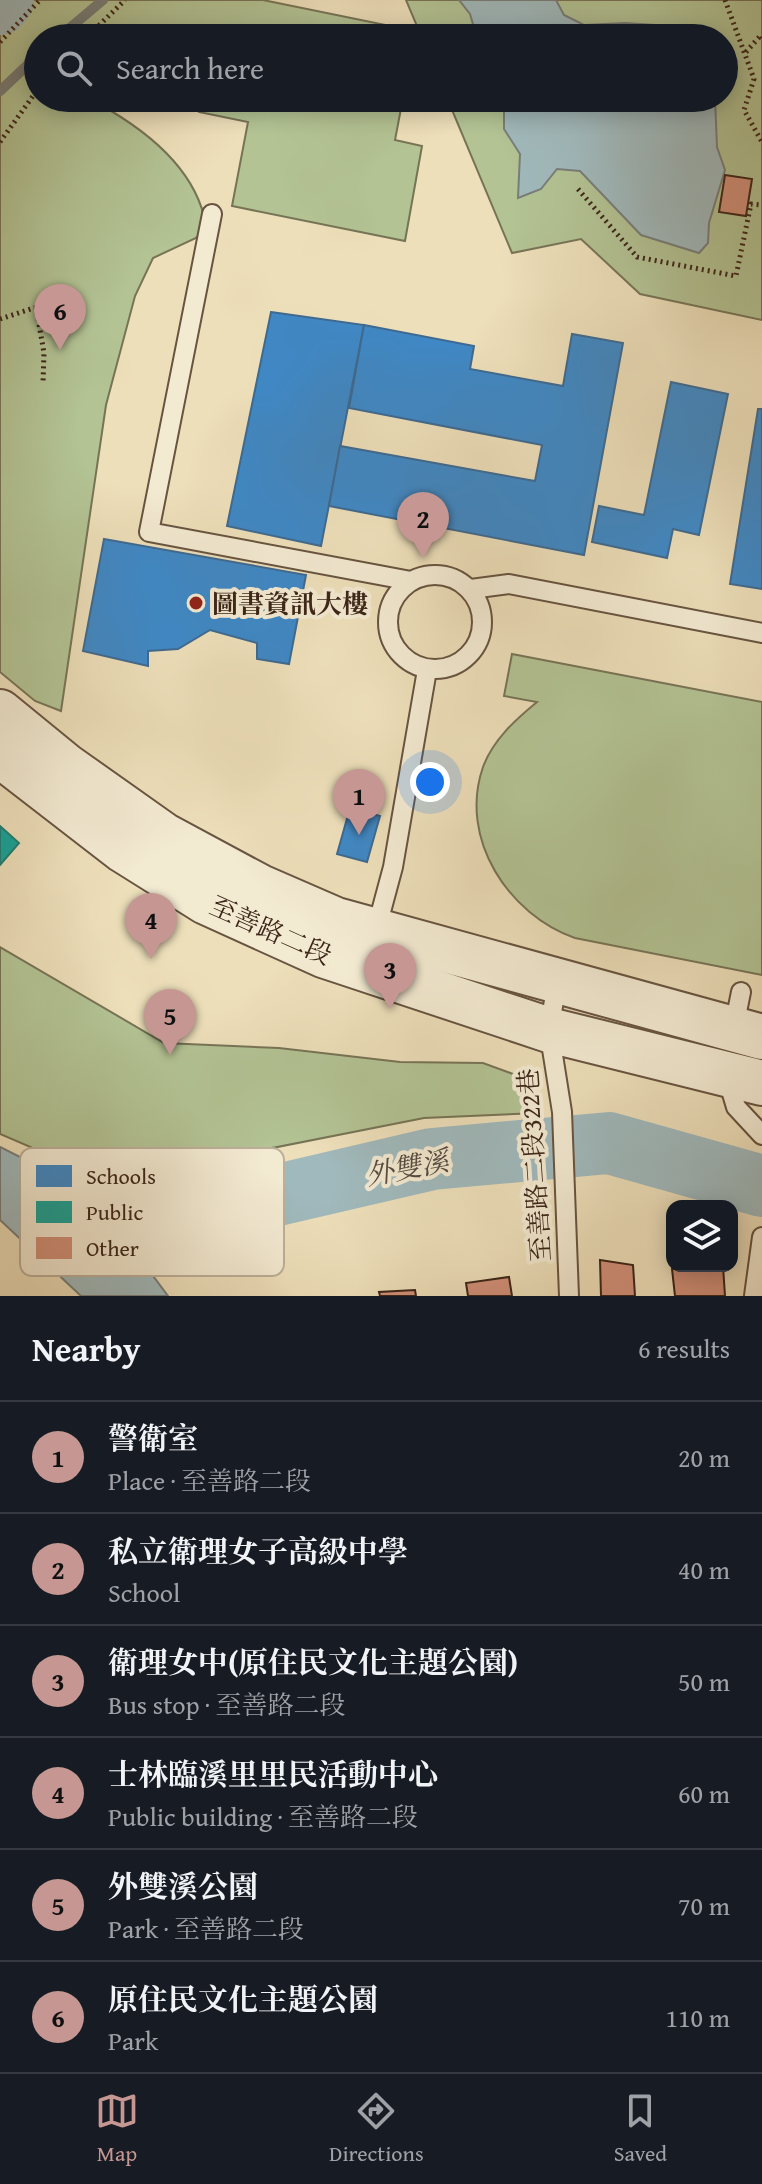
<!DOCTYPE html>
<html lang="en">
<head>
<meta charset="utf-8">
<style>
	body { margin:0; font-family:"Gentium Book Plus","Noto Serif TC",serif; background:#20242c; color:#f1f3f6 }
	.controls { position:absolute; right:24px; bottom:24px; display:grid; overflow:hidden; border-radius:16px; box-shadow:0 4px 20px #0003 }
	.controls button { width:72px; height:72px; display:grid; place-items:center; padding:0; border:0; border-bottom:2px solid #363941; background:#171b24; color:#f1f3f6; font:40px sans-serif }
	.you { position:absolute; left:430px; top:782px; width:28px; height:28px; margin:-20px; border:6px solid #fff; border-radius:50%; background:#1a73e8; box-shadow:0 0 0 12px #1a73e833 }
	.badge { display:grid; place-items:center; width:52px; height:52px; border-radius:50%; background:#c59692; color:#111; font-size:26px; font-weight:700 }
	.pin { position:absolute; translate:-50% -66px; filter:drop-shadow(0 2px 4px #0008) }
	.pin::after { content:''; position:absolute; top:42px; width:28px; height:24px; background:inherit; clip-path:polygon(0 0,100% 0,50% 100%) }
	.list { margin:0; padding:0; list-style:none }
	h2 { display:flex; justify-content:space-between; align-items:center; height:104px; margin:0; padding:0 32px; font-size:34px }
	h2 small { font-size:26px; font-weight:400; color:#9ea1a6 }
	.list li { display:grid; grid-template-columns:52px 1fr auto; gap:24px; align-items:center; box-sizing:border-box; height:112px; padding:0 32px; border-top:2px solid #363941 }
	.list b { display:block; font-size:30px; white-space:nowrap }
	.list p { margin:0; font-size:26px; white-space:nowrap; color:#9ea1a6 }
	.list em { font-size:26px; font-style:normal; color:#9ea1a6 }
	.icon { flex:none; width:44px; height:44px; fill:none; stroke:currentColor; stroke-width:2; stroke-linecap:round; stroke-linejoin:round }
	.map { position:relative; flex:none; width:762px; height:1296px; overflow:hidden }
	.search { position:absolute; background:#171b24; box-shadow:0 4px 20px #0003; left:24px; right:24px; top:24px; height:88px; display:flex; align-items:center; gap:20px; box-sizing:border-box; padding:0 28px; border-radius:44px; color:#9ea1a6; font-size:30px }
	.sheet { height:776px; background:#171b24 }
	nav { display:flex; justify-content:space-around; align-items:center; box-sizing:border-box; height:112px; border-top:2px solid #363941; background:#171b24; font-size:22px; color:#9ea1a6 }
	nav a { display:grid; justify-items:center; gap:4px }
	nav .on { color:#c59692 }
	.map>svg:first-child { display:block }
	.green { fill:#b3c394; stroke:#777456; stroke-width:2 }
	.water { fill:#a0b9bc; stroke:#787e7a; stroke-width:2 }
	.schools { fill:#3f88c5; stroke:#3e6a91; stroke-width:2 }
	.public { fill:#17a398; stroke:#227d72; stroke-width:2 }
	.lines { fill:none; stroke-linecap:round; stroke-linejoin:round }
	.stream { stroke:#787e7a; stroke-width:10 }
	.river { stroke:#a0b9bc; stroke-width:62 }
	.building { fill:#d19079; stroke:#3b2518; stroke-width:2 }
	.service-casing { stroke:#685440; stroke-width:22 }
	.tertiary-casing { stroke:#685440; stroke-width:48 }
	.path { stroke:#3b2518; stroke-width:5; stroke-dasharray:2 4; stroke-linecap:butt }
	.service { stroke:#f3ead2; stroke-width:18 }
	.tertiary { stroke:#f3ead2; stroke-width:44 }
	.poi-dot { fill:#8f2418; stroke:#f3ead2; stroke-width:3 }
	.labels { text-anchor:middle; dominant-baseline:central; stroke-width:8; stroke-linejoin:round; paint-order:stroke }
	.poi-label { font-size:26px; font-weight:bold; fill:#3b2518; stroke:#f3ead2; text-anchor:start }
	.street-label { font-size:26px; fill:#3b2518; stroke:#f3ead2 }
	.water-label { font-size:28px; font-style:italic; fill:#544a41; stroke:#f3ead2 }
	.key { fill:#f3ead2; stroke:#bcaf9a; stroke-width:2 }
	.key-label { font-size:22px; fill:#3b2518 }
</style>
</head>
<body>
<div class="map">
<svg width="762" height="1296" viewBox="0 0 762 1296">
	<rect width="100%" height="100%" fill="#eddfba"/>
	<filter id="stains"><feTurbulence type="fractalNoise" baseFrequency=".0025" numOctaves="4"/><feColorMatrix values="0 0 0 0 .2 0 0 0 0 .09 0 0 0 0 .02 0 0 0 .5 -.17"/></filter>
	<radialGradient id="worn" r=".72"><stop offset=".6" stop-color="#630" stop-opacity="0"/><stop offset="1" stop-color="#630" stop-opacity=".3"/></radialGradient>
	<g class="green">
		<path d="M28 0H263L415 31 414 38H213L214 29 200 38H38V98H107L99 104C146 130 196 168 206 225L196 238 153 258 135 296 106 405 61 711 35 701 0 672V26Z"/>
		<polygon points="406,0 762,0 762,320 640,294 581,239 512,253 447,98 724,98 724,38 422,38"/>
		<polygon points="201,98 403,98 395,140 422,146 405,241 232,206 248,122 199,112"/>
		<path d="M512 654 762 702V975L575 938C509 915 458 839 483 767 493 740 515 720 537 702L504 696Z"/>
		<polygon points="0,947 164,1043 279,1048 400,1062 483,1063 516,1075 539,1113 424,1118 247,1153 86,1171 0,1134"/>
	</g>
	<g class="water">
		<polygon points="459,0 556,0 564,15 584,25 625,23 685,27 692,38 477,38 470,14"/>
		<polygon points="504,98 715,98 717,147 725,170 709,223 708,243 699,253 641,235 580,171 557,169 541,189 518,198 520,154 504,129"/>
		<polygon points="0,1147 44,1169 102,1207 168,1296 81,1296 0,1220"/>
	</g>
	<g class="schools">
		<polygon points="271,312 364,325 321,546 227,526"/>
		<polygon points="364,325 474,346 470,369 563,386 572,334 623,343 584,555 329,506 340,446 535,481 542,445 349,408"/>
		<polygon points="671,382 728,394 699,535 673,529 667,558 592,542 599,506 644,515"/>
		<polygon points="758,409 762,409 762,589 730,584"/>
		<polygon points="104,539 306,575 289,664 257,659 257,643 210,630 178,649 148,651 148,666 83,651"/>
		<polygon points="350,808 380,816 367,862 337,854"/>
	</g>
	<polygon class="public" points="0,826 19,843 0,865"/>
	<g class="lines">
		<g class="stream">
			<polyline points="58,38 103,0"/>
			<polyline points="0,91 38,55"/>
		</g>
		<g class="river">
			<polyline points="0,4 3,0"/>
			<polyline points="49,1202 209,1211 432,1159 609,1143 762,1186"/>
		</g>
	</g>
	<g class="building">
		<polygon points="725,175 752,179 746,216 719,212"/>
		<polygon points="600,1260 633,1265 635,1296 601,1296"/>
		<polygon points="723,1266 725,1296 675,1296 672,1269"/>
		<polygon points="509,1277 512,1296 468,1296 466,1283"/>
		<polygon points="415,1290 416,1296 380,1296 379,1292"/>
	</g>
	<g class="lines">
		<defs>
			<g id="service">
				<polyline points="212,214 149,532 411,581"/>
				<circle cx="435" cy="622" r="47"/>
				<polyline points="471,589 509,584 762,633"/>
				<polyline points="375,934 393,867 427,670"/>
				<polyline points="557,983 549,1030 562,1112 569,1296"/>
				<polyline points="733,1032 741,992"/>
				<polyline points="727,1077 736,1107 762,1135"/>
				<polyline points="754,1296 762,1237"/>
			</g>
			<g id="tertiary">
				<polyline points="0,712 66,766 165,836 260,887 336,920 762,1037"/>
				<polyline points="0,755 123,850 206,902 323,955 549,1030 762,1083"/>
			</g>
		</defs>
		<use href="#service" class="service-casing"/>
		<use href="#tertiary" class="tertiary-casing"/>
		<g class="path">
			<polyline points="725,0 754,79 744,110 762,142"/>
			<polyline points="86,38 125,0"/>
			<polyline points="0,42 40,0"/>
			<polyline points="746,52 761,35 762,38"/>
			<polyline points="0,142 38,89"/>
			<polyline points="578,189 637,257 736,276 751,204 762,205"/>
			<polyline points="36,307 44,353 43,383"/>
			<polyline points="0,319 76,294"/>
		</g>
		<use href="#service" class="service"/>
		<use href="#tertiary" class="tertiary"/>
	</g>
	<circle class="poi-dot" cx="196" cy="603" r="8"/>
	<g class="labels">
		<g class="poi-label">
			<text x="212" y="603">圖書資訊大樓</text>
		</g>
		<g class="street-label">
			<text transform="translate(271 930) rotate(24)">至善路二段</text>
			<text transform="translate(534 1165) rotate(-94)">至善路二段322巷</text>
		</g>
		<g class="water-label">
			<text transform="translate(407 1167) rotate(-11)">外雙溪</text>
		</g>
	</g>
	<rect x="20" y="1148" width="264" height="128" rx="12" class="key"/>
	<rect x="36" y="1165" width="36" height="22" fill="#3f88c5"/>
	<rect x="36" y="1201" width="36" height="22" fill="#17a398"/>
	<rect x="36" y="1237" width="36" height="22" fill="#d19079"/>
	<g class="key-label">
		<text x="86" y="1184">Schools</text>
		<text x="86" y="1220">Public</text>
		<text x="86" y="1256">Other</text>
	</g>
	<rect width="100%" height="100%" filter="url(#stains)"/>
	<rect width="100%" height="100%" fill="url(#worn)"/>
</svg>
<div class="controls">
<button><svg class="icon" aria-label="layers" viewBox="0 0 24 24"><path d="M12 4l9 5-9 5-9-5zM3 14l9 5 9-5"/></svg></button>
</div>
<div class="you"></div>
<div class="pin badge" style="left:359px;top:835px">1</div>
<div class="pin badge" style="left:423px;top:558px">2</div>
<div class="pin badge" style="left:390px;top:1009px">3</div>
<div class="pin badge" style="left:151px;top:959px">4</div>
<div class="pin badge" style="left:170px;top:1055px">5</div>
<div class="pin badge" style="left:60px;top:350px">6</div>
<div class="search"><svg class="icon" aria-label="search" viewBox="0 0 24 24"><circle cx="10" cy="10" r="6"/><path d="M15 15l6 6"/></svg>Search here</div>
</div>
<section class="sheet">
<h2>Nearby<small>6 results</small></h2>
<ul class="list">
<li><span class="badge">1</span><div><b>警衛室</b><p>Place · 至善路二段</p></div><em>20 m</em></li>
<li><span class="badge">2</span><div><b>私立衛理女子高級中學</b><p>School</p></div><em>40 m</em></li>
<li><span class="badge">3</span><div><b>衛理女中(原住民文化主題公園)</b><p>Bus stop · 至善路二段</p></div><em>50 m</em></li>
<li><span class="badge">4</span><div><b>士林臨溪里里民活動中心</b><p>Public building · 至善路二段</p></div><em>60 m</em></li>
<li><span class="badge">5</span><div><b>外雙溪公園</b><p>Park · 至善路二段</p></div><em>70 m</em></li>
<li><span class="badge">6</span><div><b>原住民文化主題公園</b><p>Park</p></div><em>110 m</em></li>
</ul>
</section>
<nav>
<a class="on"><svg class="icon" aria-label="map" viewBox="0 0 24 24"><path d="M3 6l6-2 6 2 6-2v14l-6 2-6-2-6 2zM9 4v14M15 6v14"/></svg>Map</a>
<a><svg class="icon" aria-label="directions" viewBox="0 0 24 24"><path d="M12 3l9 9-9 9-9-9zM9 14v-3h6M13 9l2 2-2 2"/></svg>Directions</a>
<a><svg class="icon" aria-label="saved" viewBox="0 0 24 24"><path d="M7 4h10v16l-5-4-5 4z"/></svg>Saved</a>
</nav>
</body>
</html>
